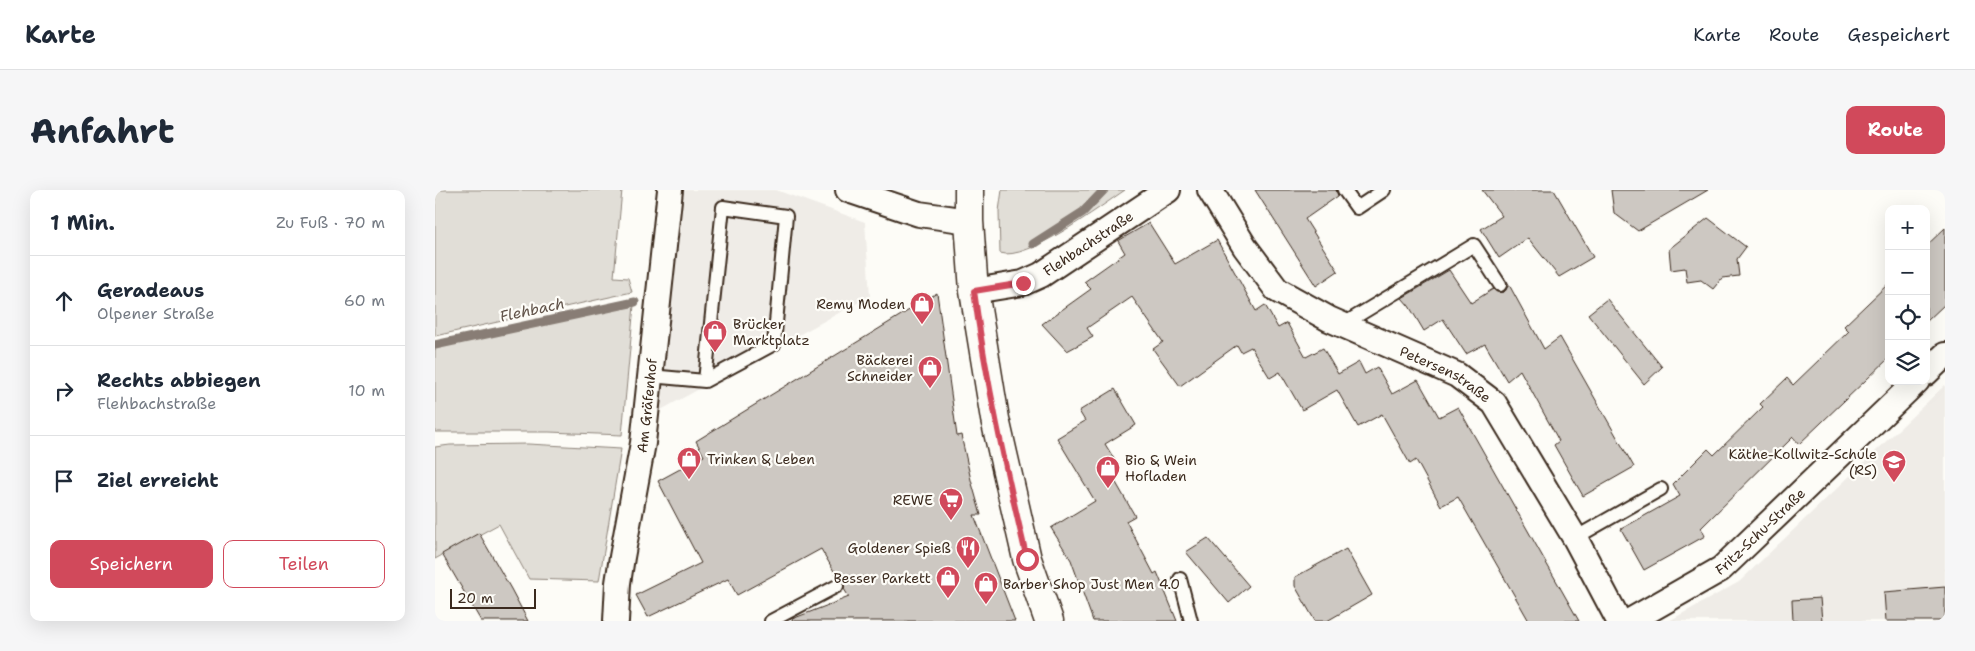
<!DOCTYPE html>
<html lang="de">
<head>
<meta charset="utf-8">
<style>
	body { margin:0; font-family:"Shantell Sans",sans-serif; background:#f6f6f7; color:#1f2937 }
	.controls { position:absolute; right:15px; top:15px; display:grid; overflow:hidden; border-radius:10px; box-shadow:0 5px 20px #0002 }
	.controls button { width:45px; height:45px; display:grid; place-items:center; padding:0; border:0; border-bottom:1px solid #e0e1e3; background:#fff; color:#1f2937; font:25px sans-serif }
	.scale { position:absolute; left:15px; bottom:12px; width:86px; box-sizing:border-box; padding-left:5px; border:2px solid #3b2a1e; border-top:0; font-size:14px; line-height:18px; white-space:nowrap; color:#3b2a1e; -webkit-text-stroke:4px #fdfcf7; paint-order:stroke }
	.stop { position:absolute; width:15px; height:15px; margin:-11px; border:4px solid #d1495b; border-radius:50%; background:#fff }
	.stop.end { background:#d1495b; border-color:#fff; box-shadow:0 1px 5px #0008 }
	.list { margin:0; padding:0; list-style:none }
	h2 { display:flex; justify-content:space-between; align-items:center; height:65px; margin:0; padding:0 20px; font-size:21px }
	h2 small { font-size:16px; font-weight:400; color:#747a83 }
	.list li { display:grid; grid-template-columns:32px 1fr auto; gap:15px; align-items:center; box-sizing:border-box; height:90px; padding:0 20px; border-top:1px solid #e0e1e3 }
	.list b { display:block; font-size:19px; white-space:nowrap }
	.list p { margin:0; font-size:16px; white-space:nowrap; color:#747a83 }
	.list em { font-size:16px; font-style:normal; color:#747a83 }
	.actions { display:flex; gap:10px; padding:15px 20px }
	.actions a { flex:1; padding:11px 0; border:1px solid #d1495b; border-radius:10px; text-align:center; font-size:18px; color:#d1495b }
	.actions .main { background:#d1495b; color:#fff }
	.icon { flex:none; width:28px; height:28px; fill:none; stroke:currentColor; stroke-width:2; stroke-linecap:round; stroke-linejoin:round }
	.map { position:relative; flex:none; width:1510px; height:431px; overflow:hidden; border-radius:10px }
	header { display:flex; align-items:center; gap:30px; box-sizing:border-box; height:70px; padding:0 25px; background:#fff; border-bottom:1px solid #e0e1e3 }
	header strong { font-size:24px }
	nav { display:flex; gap:28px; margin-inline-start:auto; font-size:18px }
	.intro { display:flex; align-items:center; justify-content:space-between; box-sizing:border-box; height:120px; padding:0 30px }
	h1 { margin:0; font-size:35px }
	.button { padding:12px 22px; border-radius:10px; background:#d1495b; color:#fff; font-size:18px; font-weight:700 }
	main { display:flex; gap:30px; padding:0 30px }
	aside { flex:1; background:#fff; border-radius:10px; box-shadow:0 5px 20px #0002 }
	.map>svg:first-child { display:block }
	.built { fill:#efece7 }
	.green { fill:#e1ded7; stroke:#8e847a }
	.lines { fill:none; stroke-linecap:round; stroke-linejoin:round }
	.stream { stroke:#887d74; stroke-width:9 }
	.building { fill:#cdc8c2; stroke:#3b2a1e }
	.service-casing { stroke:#3b2a1e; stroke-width:16 }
	.minor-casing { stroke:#3b2a1e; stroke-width:28 }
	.primary-casing { stroke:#3b2a1e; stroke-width:31 }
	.service { stroke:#fdfcf7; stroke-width:12 }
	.minor { stroke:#fdfcf7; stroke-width:24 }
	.primary { stroke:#fdfcf7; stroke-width:28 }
	.route { stroke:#d1495b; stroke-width:6 }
	.labels { text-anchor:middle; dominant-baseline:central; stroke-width:4.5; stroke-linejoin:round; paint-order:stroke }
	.street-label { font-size:14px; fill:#3b2a1e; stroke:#fdfcf7 }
	.poi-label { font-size:14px; fill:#3b2a1e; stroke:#fdfcf7; text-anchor:end }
	.water-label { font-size:15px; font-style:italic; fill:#615349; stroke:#fdfcf7 }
</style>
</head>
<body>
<header>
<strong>Karte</strong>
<nav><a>Karte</a><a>Route</a><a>Gespeichert</a></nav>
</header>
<div class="intro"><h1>Anfahrt</h1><a class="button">Route</a></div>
<main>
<aside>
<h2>1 Min.<small>Zu Fuß · 70 m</small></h2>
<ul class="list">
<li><svg class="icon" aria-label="ahead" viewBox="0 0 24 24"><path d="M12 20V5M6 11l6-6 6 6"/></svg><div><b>Geradeaus</b><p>Olpener Straße</p></div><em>60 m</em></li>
<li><svg class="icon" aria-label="right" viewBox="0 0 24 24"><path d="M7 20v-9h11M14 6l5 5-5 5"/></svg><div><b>Rechts abbiegen</b><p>Flehbachstraße</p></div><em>10 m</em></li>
<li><svg class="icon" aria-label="arrive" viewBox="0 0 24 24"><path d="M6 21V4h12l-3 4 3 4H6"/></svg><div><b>Ziel erreicht</b></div></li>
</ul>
<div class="actions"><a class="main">Speichern</a><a>Teilen</a></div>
</aside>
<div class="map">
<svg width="1510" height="431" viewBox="0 0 1510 431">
	<rect width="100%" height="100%" fill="#fdfcf7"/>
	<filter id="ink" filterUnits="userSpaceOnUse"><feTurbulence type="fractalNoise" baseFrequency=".02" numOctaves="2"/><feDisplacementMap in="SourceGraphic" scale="10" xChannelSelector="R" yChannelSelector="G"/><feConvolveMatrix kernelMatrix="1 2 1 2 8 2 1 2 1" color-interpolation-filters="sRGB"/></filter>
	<g filter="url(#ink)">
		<g class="built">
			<polygon points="247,0 341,0 430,32 435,106 224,221"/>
			<polygon points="1510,195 1510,431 1234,431 1304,392"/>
		</g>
		<g class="green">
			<polygon points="0,0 187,0 179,87 193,88 197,102 0,146"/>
			<path d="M567 0H690C666 16 592 72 565 63L564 21Z"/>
			<polygon points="199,115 187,245 114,242 0,242 0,157 186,116 187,118"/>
			<polygon points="93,254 186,259 164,391 94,389 64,334 0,369 0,257 15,255"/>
		</g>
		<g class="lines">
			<g class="stream">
				<polyline points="598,54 648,22 669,0"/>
				<polyline points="0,155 200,112"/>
			</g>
		</g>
		<g class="building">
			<polygon points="820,0 901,0 903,6 870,29 903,81 881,96"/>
			<polygon points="1047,0 1119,0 1158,67 1124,87 1093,48 1064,68 1046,39 1067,26"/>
			<polygon points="1176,0 1273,0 1203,41 1179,23"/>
			<polygon points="1273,28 1311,57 1302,69 1304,86 1287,88 1278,99 1266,90 1252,92 1250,78 1236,80 1234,59"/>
			<polygon points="714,33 740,74 782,50 821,121 830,115 843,138 852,133 871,167 888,158 903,184 924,172 930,184 942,177 957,204 983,190 1004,227 1023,217 1144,431 1094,431 1023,307 1006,316 981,270 975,274 947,224 923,237 902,200 867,220 845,182 835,188 816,157 806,162 802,155 745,196 718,159 728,152 697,107 652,138 658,147 632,161 607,134 656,99 649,92 690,63 683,51"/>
			<polygon points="1510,38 1510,114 1491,132 1491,56"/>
			<polygon points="1014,80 1036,113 1058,99 1062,102 1069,102 1072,98 1072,91 1109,159 1125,147 1199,277 1148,306 1119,255 1124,251 1085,180 1072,191 1050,154 1031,164 1008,129 989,141 974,116 967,108"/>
			<polygon points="1454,93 1454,168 1364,254 1358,247 1266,338 1270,346 1209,380 1186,339 1245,306 1238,294 1273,259 1279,265 1328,217 1325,214 1352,188 1358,195 1414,141 1409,136"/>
			<polygon points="502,103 522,246 526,245 536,290 546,325 539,325 580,431 358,431 357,429 414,407 409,399 409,392 403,388 386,359 302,405 293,389 213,427 201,405 266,373 223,291 269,266 261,251"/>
			<polygon points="1172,109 1227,177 1209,194 1153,124"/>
			<polygon points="680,199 701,235 670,254 681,272 672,277 700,326 691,331 719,384 722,382 742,431 658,431 636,370 616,338 660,311 622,248 650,231 644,221"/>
			<polygon points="44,343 76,399 93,431 46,431 7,364"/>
			<polygon points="773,348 814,396 794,413 751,362"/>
			<polygon points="911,359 937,405 892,431 880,431 860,396 860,387"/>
			<polygon points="1510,397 1510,431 1451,431 1449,402"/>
			<polygon points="1385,408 1387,431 1358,431 1357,410"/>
		</g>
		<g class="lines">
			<defs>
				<g id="service">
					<polyline points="909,0 922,18 949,0"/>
					<polyline points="907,135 1039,55 1065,95"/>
					<polyline points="215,186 270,191 339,154 351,26 288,17 270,191"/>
					<polyline points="1140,348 1226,299"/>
					<polyline points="745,389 756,431"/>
					<polyline points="336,431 402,396"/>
				</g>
				<g id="minor">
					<polyline points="413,0 484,24 534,31"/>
					<path id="s1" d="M775 0 810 57 842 100 894 129 1022 185 1059 213 1140 348 1184 431"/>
					<path id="s2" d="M539 101 588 93 606 85 733 0"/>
					<polyline points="1491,183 1510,165"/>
					<path id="s3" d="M181 431 183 393 187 367 208 253 235 0"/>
					<path id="s4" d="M1195 431 1286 379 1482 191"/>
				</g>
				<polyline id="primary" points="534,0 534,31 539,101 560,229 592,369 614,431"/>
			</defs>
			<use href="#service" class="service-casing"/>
			<use href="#minor" class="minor-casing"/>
			<use href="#primary" class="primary-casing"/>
			<use href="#service" class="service"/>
			<use href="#minor" class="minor"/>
			<use href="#primary" class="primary"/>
		</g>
	</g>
	<g class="lines" filter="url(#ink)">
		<path class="route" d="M588 93 539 101C551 191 571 280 592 369"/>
	</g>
	<defs>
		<symbol id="shop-pin" viewBox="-11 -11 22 30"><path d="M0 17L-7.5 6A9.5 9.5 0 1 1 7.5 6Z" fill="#d1495b" stroke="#fdfcf7"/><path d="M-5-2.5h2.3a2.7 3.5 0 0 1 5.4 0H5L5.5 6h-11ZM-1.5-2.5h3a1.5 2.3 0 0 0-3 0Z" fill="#fff"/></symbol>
		<symbol id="school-pin" viewBox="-11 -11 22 30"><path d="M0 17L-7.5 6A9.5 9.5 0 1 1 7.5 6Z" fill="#d1495b" stroke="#fdfcf7"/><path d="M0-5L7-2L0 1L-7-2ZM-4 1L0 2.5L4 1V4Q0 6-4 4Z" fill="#fff"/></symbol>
		<symbol id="supermarket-pin" viewBox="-11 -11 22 30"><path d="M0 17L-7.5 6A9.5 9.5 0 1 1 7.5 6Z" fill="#d1495b" stroke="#fdfcf7"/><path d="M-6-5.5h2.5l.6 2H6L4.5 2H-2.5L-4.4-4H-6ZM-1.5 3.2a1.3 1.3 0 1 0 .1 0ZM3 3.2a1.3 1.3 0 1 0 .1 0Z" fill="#fff"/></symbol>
		<symbol id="restaurant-pin" viewBox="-11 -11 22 30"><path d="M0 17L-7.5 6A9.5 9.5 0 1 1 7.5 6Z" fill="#d1495b" stroke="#fdfcf7"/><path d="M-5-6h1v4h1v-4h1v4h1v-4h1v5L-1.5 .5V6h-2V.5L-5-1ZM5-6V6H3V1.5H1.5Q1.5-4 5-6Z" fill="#fff"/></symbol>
	</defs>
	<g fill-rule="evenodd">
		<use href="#shop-pin" x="473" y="100" width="28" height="38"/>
		<use href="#shop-pin" x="266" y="128" width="28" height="38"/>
		<use href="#shop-pin" x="481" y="164" width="28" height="38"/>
		<use href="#shop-pin" x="240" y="255" width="28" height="38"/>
		<use href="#school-pin" x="1445" y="258" width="28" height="38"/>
		<use href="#shop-pin" x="659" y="264" width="28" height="38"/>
		<use href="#supermarket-pin" x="502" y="296" width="28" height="38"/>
		<use href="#restaurant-pin" x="519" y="344" width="28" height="38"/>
		<use href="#shop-pin" x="499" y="374" width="28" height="38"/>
		<use href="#shop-pin" x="537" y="380" width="28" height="38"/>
	</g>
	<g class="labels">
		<g class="street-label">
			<text stroke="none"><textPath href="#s2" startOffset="126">Flehbachstraße</textPath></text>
			<text stroke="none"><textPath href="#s1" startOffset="309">Petersenstraße</textPath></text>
			<text stroke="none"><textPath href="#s3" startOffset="218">Am Gräfenhof</textPath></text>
			<text stroke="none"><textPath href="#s4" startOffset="159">Fritz-Schu-Straße</textPath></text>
		</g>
		<g class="poi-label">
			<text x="470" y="114">Remy Moden</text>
			<text x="298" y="134" text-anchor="start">Brücker<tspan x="298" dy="16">Marktplatz</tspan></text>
			<text x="478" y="170">Bäckerei<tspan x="478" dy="16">Schneider</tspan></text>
			<text x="1442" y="264">Käthe-Kollwitz-Schule<tspan x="1442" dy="16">(RS)</tspan></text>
			<text x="272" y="269" text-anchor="start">Trinken &amp; Leben</text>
			<text x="690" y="270" text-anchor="start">Bio &amp; Wein<tspan x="690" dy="16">Hofladen</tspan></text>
			<text x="498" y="310">REWE</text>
			<text x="516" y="358">Goldener Spieß</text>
			<text x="496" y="388">Besser Parkett</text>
			<text x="568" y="394" text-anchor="start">Barber Shop Just Men 4.0</text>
		</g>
		<g class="water-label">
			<text transform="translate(97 120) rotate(-12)">Flehbach</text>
		</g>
	</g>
</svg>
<div class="controls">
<button>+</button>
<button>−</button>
<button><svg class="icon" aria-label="locate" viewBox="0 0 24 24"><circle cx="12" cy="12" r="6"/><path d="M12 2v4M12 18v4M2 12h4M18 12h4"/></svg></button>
<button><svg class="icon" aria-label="layers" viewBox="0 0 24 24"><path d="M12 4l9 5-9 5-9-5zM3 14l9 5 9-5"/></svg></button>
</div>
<div class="scale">20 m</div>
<div class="stop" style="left:592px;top:369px"></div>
<div class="stop end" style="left:588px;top:93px"></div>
</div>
</main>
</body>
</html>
